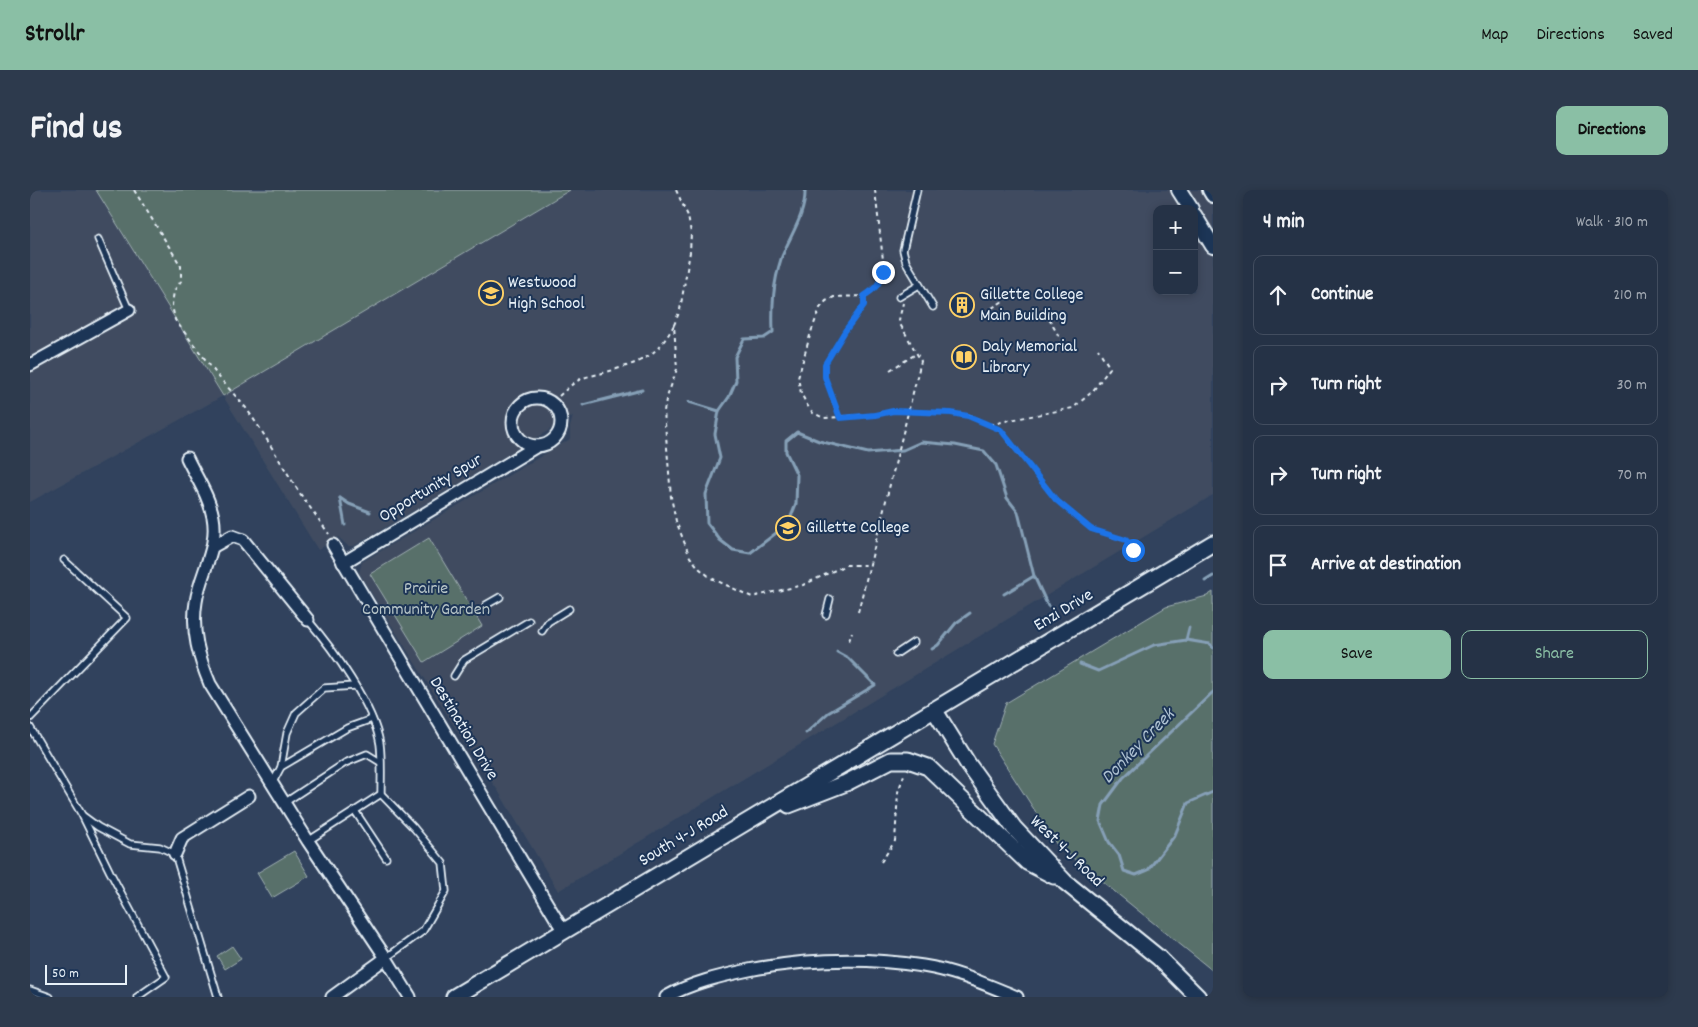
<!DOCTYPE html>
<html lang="en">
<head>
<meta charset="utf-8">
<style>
	body { margin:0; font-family:Dekko,sans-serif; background:#2d3a4d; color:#f1f3f6 }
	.controls { position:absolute; right:15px; top:15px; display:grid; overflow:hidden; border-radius:10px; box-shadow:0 2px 8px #0003 }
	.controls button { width:45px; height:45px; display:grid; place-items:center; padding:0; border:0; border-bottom:1px solid #424d5f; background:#253246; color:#f1f3f6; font:25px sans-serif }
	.scale { position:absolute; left:15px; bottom:12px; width:82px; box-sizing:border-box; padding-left:5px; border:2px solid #e8f1f8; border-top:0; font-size:14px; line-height:18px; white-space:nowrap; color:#e8f1f8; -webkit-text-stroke:4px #1d3557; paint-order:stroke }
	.stop { position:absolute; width:15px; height:15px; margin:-11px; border:4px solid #1a73e8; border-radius:50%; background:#fff }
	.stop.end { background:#1a73e8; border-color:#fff; box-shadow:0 1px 5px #0008 }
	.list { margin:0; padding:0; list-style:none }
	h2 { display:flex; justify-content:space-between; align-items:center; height:65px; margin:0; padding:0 20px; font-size:21px }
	h2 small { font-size:16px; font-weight:400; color:#a3aab3 }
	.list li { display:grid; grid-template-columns:32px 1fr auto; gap:15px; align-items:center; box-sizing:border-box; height:80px; margin:0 10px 10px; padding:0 10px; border:1px solid #424d5f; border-radius:10px }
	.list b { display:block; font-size:19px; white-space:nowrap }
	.list em { font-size:16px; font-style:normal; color:#a3aab3 }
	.actions { display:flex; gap:10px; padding:15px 20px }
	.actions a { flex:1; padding:11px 0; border:1px solid #8abfa5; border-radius:10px; text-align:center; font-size:18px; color:#8abfa5 }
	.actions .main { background:#8abfa5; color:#111 }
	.icon { flex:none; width:28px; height:28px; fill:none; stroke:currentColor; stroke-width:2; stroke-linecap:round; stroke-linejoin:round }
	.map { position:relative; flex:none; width:1183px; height:807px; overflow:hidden; border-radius:10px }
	header { display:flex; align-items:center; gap:30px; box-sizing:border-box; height:70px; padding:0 25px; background:#8abfa5; color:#111 }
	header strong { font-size:24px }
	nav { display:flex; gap:28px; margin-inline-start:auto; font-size:18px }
	.intro { display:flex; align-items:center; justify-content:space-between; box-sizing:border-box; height:120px; padding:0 30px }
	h1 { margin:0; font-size:35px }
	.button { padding:12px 22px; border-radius:10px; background:#8abfa5; color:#111; font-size:18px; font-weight:700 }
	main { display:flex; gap:30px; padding:0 30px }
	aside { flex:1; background:#253246; border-radius:10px; box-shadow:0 2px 8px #0003 }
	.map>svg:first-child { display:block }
	.built { fill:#3f4c61; fill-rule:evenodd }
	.green { fill:#596f6b; stroke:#a0b0b2 }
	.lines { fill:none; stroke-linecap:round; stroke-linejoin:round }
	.stream { stroke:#86a0b7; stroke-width:3 }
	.service-casing { stroke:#e8f1f8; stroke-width:9 }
	.minor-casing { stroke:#e8f1f8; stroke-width:15 }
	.tertiary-casing { stroke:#e8f1f8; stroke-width:18 }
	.secondary-casing { stroke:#e8f1f8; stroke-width:19 }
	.path { stroke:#e8f1f8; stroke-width:2; stroke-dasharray:4 4; stroke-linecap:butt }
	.service { stroke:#1d3557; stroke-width:5.5 }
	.minor { stroke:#1d3557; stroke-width:11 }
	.tertiary { stroke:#1d3557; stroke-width:14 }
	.secondary { stroke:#1d3557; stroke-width:15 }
	.route { stroke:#1a73e8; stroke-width:6 }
	.labels { text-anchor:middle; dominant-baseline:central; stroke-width:4; stroke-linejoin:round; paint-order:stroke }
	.poi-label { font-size:18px; fill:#e8f1f8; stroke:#1d3557; text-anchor:start }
	.street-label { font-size:18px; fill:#e8f1f8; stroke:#1d3557 }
	.park-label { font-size:18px; fill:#b6c4c7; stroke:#1d3557 }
	.water-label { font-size:19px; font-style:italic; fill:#afc2d2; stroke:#1d3557 }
</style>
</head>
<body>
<header>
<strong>Strollr</strong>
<nav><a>Map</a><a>Directions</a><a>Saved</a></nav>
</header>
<div class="intro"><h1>Find us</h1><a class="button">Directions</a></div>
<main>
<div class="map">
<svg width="1183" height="807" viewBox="0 0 1183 807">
	<rect width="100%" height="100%" fill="#31425d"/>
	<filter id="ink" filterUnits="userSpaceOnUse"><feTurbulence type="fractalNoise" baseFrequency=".02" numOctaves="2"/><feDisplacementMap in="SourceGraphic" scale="10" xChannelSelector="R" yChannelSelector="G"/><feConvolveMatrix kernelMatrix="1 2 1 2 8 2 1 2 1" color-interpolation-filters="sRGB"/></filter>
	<g filter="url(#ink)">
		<path class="built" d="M0 0H66L193 205 540 0H1183V305L528 701 467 599 444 568 329 383 332 372 540 249V237L543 226 324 356H318L308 347 288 360 193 206 0 312ZM1127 19H1164V101H1127Z"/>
		<g class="green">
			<polygon points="66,0 540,0 193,206"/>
			<polygon points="399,348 452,436 394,472 340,384"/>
			<polygon points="1183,402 1183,781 1027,655 962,554 976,513 1136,417 1177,406"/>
			<polygon points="264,661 279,686 242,708 227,683"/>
			<polygon points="202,756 211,769 195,779 187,766"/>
		</g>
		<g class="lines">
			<g class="stream">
				<path d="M775 0C776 25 759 47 751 69 743 94 742 116 743 142L734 148 714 149 705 167 706 191 699 207 689 221 685 244 690 268 676 304 677 333 690 350 703 360 720 363 758 334 766 314 767 285 756 262V251L767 242 789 251 838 263 873 260 891 252 925 255 954 261 966 275 977 308 988 322 1004 386 1018 416"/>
				<polyline points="659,212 689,221"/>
				<polyline points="553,215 612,200"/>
				<polyline points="310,308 319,314 340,322"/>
				<polyline points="310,308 315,335"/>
				<polyline points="1175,391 1183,386"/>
				<polyline points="974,404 1004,386"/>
				<polyline points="1156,450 1159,438"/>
				<polyline points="902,459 908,455 926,433 940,423"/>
				<polyline points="1050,474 1068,481 1124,455 1156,450 1180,454 1183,458"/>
				<polyline points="1183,502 1093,588 1073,615 1070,631 1079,652 1089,665 1094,681 1106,685 1118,680 1145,645 1158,613 1183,602"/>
				<polyline points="776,543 798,523 845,495 818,468 807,462"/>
			</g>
			<defs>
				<g id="service">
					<polyline points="887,0 873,60 876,72 903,117"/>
					<polyline points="68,49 99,120"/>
					<polyline points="869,107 889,95"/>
					<polyline points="456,415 470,407"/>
					<polyline points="796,425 800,409"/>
					<path d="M278 430C303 459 344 516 350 554 352 570 351 588 351 604L384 638 413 673 416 701 393 741 356 768"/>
					<polyline points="512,441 518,432 539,419"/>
					<polyline points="866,464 884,452"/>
					<polyline points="424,486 434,470 499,431"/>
					<polyline points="0,528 97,428 34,370"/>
					<polyline points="0,537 52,625 80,682 136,787 107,807"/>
					<polyline points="251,577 317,538 342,529"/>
					<polyline points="242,594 251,577 257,543 266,523 294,498 325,496"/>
					<polyline points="254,613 315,573 337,564 350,572"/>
					<polyline points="325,621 356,668"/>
					<polyline points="53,626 68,637 100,654 130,657 145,664 188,807"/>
					<polyline points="278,651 351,604"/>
					<polyline points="0,800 20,807"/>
				</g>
				<g id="minor">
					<polyline points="0,175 99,120"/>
					<circle cx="507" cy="232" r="24"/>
					<path d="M157 268C166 287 179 306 183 327 189 358 170 383 166 412 161 441 169 468 180 494L278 651 356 768 380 807"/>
					<polyline points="303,355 534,742"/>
					<polyline points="184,356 202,346 213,350 278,430"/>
					<polyline points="313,373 507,256"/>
					<polyline points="145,664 152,648 219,606"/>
					<polyline points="302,807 356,768"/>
					<path d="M636 807C661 793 690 786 719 780 777 769 835 767 893 776 926 781 957 795 987 807"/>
				</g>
				<g id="tertiary">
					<polyline points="1149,0 1161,19"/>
					<polyline points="1180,0 1183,5"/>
					<polyline points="1164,25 1183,56"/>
				</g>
				<g id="secondary">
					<polyline points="905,521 938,574 984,638 1035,692 1129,768 1168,807"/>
					<polyline points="759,615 816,593 861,570 878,570 898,577 997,672 1024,686"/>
					<polyline points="424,807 1183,353"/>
				</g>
			</defs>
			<use href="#service" class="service-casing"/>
			<use href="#minor" class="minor-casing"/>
			<use href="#tertiary" class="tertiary-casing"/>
			<use href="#secondary" class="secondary-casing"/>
			<g class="path">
				<polyline points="104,0 151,76 151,91 144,101 142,115 145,130 188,186 216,218 231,240 269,302 299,344"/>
				<polyline points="646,0 658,26 661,43 660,62 650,120 644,135 647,179 636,210 634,221 641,307 646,331 660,367 670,379 681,388 722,407 773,395 816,375 839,375"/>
				<polyline points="845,0 853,70 853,82 851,92 844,99 835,106 804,107 796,111 790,118 781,142 768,188 771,203 777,215 783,223 794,228 845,225 863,221 921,223 939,226 971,240 1026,310 1061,339 1096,350 1103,360"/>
				<polyline points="962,118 986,103"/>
				<polyline points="1019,129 1031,150"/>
				<polyline points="860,180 886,164"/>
				<path d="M529 206C536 200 542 193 551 189 557 186 566 185 573 183 610 172 625 170 644 135"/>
				<polyline points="810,228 795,187 795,174 815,141 834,115 835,106"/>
				<polyline points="960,235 980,230 1043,218 1062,202 1080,178 1068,159"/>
				<polyline points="828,422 891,171 870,134 869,130 873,113"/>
				<polyline points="819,451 822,442"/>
				<polyline points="851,672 865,651 868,602 875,582"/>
			</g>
			<use href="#service" class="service"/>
			<use href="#minor" class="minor"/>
			<use href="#tertiary" class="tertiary"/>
			<use href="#secondary" class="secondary"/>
		</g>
	</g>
	<g class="lines" filter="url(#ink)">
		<path class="route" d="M853 82C850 94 845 99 834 106V115L815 141 795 174V187L810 228 845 225 863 221 921 223 938 226 971 240 1026 310 1061 339 1096 350 1103 360"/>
	</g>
	<defs>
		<symbol id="school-ring" viewBox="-11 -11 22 22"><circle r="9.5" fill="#1d3557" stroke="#ffd166" stroke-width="1.5"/><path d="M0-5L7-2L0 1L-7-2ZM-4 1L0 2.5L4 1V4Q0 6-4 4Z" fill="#ffd166"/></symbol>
		<symbol id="building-ring" viewBox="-11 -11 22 22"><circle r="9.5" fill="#1d3557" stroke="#ffd166" stroke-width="1.5"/><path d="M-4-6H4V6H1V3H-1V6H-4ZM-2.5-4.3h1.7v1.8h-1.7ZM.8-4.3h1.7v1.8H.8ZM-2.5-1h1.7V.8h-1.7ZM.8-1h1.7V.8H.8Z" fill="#ffd166"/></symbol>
		<symbol id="library-ring" viewBox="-11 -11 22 22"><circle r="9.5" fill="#1d3557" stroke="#ffd166" stroke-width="1.5"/><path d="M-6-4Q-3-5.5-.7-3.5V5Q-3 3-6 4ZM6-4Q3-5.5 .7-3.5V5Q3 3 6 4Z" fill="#ffd166"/></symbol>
		<symbol id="university-ring" viewBox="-11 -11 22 22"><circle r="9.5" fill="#1d3557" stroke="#ffd166" stroke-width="1.5"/><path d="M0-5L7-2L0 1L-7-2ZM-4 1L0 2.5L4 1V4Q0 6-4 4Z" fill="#ffd166"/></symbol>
	</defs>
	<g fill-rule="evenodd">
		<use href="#school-ring" x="447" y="89" width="28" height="28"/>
		<use href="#building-ring" x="918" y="101" width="28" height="28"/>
		<use href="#library-ring" x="920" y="153" width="28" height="28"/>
		<use href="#university-ring" x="744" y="324" width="28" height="28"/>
	</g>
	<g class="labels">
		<g class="poi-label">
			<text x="478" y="93">Westwood<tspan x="478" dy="21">High School</tspan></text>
			<text x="950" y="105">Gillette College<tspan x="950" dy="21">Main Building</tspan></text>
			<text x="952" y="157">Daly Memorial<tspan x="952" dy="21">Library</tspan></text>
			<text x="776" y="338">Gillette College</text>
		</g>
		<g class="street-label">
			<text transform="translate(401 299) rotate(-31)">Opportunity Spur</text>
			<text transform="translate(1034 421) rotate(-31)">Enzi Drive</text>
			<text transform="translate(433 539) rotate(59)">Destination Drive</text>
			<text transform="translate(654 647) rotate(-31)">South 4-J Road</text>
			<text transform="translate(1036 662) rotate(44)">West 4-J Road</text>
		</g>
		<g class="park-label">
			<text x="396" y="399">Prairie<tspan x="396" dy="21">Community Garden</tspan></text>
		</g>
		<g class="water-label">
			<text transform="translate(1109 557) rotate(-46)">Donkey Creek</text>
		</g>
	</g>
</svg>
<div class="controls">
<button>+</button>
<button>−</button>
</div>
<div class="scale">50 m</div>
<div class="stop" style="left:1103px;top:360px"></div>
<div class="stop end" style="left:853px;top:82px"></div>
</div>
<aside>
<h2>4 min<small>Walk · 310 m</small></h2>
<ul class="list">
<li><svg class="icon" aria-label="ahead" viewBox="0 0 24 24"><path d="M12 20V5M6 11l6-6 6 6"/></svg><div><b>Continue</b></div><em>210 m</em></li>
<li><svg class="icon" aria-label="right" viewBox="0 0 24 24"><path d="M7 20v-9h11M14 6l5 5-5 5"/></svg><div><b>Turn right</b></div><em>30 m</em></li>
<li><svg class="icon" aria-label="right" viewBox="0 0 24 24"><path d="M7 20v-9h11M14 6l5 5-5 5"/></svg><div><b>Turn right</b></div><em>70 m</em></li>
<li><svg class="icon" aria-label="arrive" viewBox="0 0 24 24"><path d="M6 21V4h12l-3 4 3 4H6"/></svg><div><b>Arrive at destination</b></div></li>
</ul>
<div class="actions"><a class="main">Save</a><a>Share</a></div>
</aside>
</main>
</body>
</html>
